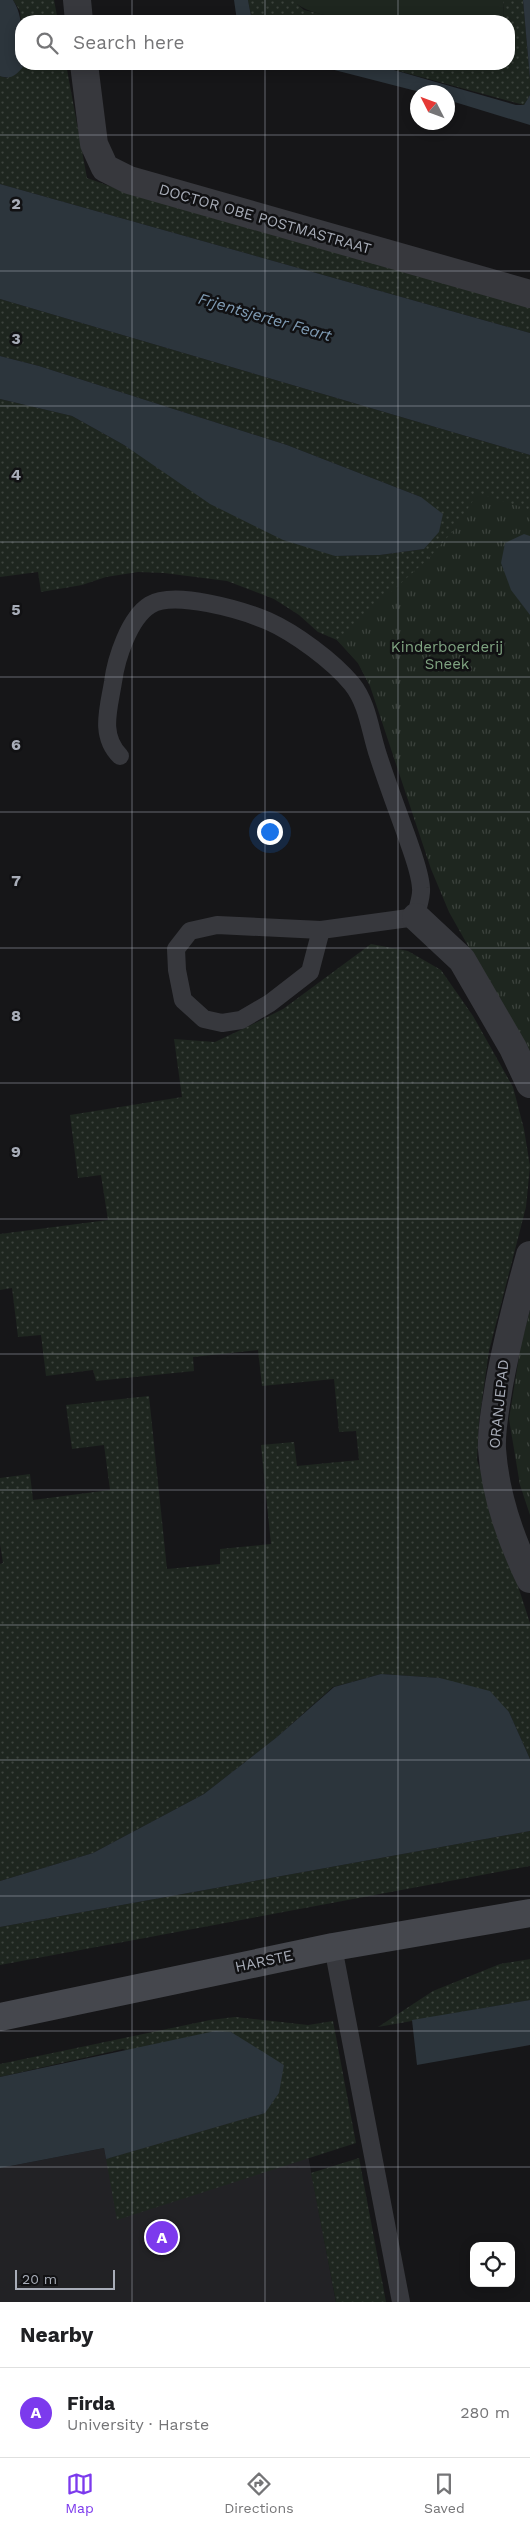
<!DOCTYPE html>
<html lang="en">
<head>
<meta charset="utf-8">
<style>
	body { margin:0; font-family:"Work Sans",sans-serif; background:#f2f2f2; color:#202124 }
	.controls { position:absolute; right:15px; bottom:15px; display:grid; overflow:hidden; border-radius:10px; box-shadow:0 2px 12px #0003 }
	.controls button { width:45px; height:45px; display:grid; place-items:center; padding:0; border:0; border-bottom:1px solid #e0e0e0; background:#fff; color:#202124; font:25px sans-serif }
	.compass { position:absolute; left:410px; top:85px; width:45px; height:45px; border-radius:50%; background:#fff; box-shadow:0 2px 12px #0003; rotate:312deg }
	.scale { position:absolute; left:15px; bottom:12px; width:100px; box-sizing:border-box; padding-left:5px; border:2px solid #a8adb8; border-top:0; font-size:14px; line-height:18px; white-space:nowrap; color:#a8adb8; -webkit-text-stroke:4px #111113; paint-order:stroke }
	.you { position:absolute; left:269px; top:831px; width:18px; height:18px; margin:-12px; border:4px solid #fff; border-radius:50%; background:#1a73e8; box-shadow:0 0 0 8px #1a73e833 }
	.badge { display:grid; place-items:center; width:32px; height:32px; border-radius:50%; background:#7c3aed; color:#fff; font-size:16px; font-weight:700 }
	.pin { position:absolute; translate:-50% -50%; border:2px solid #fff; box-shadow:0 1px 5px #0006 }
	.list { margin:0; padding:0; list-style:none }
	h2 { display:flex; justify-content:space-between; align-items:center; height:65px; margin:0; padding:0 20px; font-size:21px }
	h2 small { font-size:16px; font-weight:400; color:#757577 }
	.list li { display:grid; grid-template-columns:32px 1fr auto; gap:15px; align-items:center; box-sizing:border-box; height:90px; padding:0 20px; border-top:1px solid #e0e0e0 }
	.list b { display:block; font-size:19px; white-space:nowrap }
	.list p { margin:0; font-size:16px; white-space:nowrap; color:#757577 }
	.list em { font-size:16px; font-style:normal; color:#757577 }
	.icon { flex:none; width:28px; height:28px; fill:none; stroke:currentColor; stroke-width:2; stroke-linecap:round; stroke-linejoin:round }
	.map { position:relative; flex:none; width:530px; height:2302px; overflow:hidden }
	.search { position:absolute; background:#fff; box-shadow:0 2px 12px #0003; left:15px; right:15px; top:15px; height:55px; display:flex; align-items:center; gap:12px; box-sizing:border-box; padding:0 18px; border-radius:20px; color:#757577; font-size:19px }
	.sheet { height:155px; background:#fff }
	nav { display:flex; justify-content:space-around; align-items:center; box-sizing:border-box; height:70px; border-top:1px solid #e0e0e0; background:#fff; font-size:14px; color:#757577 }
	nav a { display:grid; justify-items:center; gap:2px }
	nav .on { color:#7c3aed }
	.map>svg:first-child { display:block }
	.built { fill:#222225 }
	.grass { fill:url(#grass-dots) }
	.park { fill:url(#park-tufts) }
	.garden { fill:#1e261f }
	.water { fill:#2c353c }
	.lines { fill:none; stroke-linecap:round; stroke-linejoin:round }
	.lane { stroke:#37383d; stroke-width:18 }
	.street { stroke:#37383d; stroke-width:28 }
	.secondary { stroke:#45474d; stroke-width:28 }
	.grid { fill:none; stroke:#a8adb8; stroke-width:1; stroke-opacity:0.55 }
	.labels { text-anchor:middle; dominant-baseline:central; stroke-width:5; stroke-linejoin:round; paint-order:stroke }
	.street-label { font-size:15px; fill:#a8adb8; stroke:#111113 }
	.park-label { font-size:15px; fill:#7fa381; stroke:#111113 }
	.water-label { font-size:16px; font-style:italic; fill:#7f9bb3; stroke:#111113 }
	.grid-label { font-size:16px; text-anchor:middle; font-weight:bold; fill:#a8adb8; stroke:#111113; stroke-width:5; stroke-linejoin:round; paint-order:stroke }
</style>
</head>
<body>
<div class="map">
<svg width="530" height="2302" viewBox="0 0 530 2302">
	<defs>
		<pattern id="grass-dots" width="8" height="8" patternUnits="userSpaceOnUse" patternTransform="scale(1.25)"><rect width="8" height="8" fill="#1e261f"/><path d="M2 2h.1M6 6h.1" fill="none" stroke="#3c433d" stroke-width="1.8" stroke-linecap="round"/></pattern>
		<pattern id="park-tufts" width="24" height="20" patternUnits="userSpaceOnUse" patternTransform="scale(1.25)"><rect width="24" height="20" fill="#1e261f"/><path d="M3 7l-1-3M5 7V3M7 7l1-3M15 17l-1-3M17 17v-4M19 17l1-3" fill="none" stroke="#3c433d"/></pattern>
	</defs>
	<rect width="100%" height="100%" fill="#161618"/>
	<polygon class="built" points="296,2092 336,2302 0,2302 0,2168 104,2148 106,2159"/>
	<g class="grass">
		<polygon points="13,0 54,0 58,21 21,21 20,11"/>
		<polygon points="248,0 297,0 297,4 304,10 351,21 252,21"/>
		<polygon points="503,0 523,0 530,79 530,95 524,105 373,64 509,64 509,21 504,21"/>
		<polygon points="23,64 66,64 87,178 135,195 530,307 530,333 0,184 0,76 7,78 23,67"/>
		<polygon points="0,299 530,455 530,536 370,686 358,663 337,640 318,632 299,615 274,599 227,581 164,573 138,572 106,577 82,585 41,592 38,572 0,577 0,399 72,416 124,445 335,556 380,555 424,549 421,497 287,445 39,366 0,356"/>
		<polygon points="371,944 408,951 441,970 473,1016 513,1087 524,1129 530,1166 526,1207 489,1351 479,1421 477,1460 530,1623 530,1759 509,1712 440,1678 381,1674 333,1687 277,1737 204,1794 93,1853 0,1881 0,1564 3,1563 0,1544 0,1478 30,1474 33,1500 110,1490 104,1445 72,1449 66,1405 149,1396 167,1569 220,1564 220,1549 271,1544 261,1445 294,1442 297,1466 359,1460 356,1431 339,1432 334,1379 262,1386 258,1350 193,1357 194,1371 96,1381 93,1370 46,1376 41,1335 18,1337 12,1288 0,1290 0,1234 108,1220 101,1175 78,1178 70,1115 182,1097 174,1039 215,1042 251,1025 283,1009"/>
		<polygon points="530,1831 530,1866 0,1965 0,1927"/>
		<polygon points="530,1959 530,2000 378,2027 433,1991 500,1964"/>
		<polygon points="235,2017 308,2025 333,2021 356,2143 117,2220 106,2159 265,2113 123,2049 0,2077 0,2064 210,2020"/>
		<polygon points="359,2158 386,2302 336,2302 311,2173"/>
	</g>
	<g class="park">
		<polygon points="478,493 530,510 530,1056 449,912 431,869 370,686 358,663 337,640 428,559 453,531"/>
		<polygon points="530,1310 530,1515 520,1485 509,1419 521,1344"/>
	</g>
	<path class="garden" d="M297 0H503L504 21C458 21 331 30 297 4Z"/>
	<g class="water">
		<path d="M0 0H13C27 22 18 46 23 67 16 75 11 80 0 76Z"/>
		<polygon points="234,0 248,0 252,21 237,21"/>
		<polygon points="523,0 530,0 530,79"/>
		<polygon points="311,64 373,64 516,105 524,105 530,95 530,125 448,100 448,92 420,92"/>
		<polygon points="0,184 530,333 530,455 0,299"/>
		<polygon points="0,356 39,366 287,445 421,497 443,514 439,532 424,549 380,555 335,556 283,540 210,504 124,445 72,416 0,399"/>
		<polygon points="524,534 530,536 530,615 511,590 501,563 505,543"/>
		<polygon points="381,1674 440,1678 490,1691 509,1712 530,1759 530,1831 0,1927 0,1881 93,1853 204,1794 277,1737 334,1687"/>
		<polygon points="530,2000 530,2045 417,2065 412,2020"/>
		<polygon points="215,2031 231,2032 284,2065 279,2093 265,2113 106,2159 104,2148 0,2168 0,2077"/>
	</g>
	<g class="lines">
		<g class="lane">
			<path d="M120 756C99 735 109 708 113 682 116 659 129 618 150 605 174 590 242 610 268 621 295 633 333 661 352 684 368 704 370 731 378 755 387 783 398 812 408 840 413 855 420 872 421 888 422 897 417 908 416 917L321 930 217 925 190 931 176 949 177 970 183 1000 204 1019 222 1023 241 1020 270 1003 310 972 321 930"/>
			<polyline points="333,1947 401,2302"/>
		</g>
		<g class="street">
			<polyline points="77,0 79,21"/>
			<polyline points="84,64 94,144 105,168 129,180 530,294"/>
			<polyline points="416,917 462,960 513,1048 530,1084"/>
			<path d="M530 1255C518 1298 507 1341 499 1385 496 1405 491 1428 492 1449 495 1493 511 1540 530 1579"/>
		</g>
		<polyline class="secondary" points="0,2017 333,1947 530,1913"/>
	</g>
	<path class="grid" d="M132 0V21M265 0V21M398 0V21M132 64V2302M265 64V2302M398 64V2302M0 135H530M0 271H530M0 406H530M0 542H530M0 677H530M0 812H530M0 948H530M0 1083H530M0 1219H530M0 1354H530M0 1490H530M0 1625H530M0 1760H530M0 1896H530M0 2031H530M0 2167H530"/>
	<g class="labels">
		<g class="street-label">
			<text transform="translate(265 219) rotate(16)">DOCTOR OBE POSTMASTRAAT</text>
			<text transform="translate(499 1404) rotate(-84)">ORANJEPAD</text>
			<text transform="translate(264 1961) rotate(-12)">HARSTE</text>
		</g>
		<g class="park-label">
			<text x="447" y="647">Kinderboerderij<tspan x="447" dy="17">Sneek</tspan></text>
		</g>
		<g class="water-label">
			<text transform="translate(265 317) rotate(16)">Frjentsjerter Feart</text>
		</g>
	</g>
	<g class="grid-label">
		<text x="16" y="209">2</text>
		<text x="16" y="344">3</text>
		<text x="16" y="480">4</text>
		<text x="16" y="615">5</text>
		<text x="16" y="750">6</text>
		<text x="16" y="886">7</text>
		<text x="16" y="1021">8</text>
		<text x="16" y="1157">9</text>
	</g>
</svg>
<div class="controls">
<button><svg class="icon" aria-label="locate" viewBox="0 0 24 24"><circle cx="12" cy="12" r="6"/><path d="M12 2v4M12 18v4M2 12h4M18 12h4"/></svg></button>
</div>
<svg class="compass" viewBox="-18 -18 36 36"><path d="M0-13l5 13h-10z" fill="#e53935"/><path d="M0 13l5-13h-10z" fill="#757577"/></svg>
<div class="scale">20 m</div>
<div class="you"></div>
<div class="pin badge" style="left:162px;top:2237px">A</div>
<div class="search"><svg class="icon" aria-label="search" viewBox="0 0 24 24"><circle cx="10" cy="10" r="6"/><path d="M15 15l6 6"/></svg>Search here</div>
</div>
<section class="sheet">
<h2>Nearby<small></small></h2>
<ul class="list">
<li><span class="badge">A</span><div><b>Firda</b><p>University · Harste</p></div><em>280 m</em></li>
</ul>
</section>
<nav>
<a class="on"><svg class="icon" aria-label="map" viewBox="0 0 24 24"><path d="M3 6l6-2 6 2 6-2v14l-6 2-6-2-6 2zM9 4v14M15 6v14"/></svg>Map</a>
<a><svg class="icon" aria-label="directions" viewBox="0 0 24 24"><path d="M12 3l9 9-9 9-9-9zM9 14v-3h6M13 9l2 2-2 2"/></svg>Directions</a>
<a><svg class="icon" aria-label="saved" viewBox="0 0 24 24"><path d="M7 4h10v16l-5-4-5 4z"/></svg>Saved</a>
</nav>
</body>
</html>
